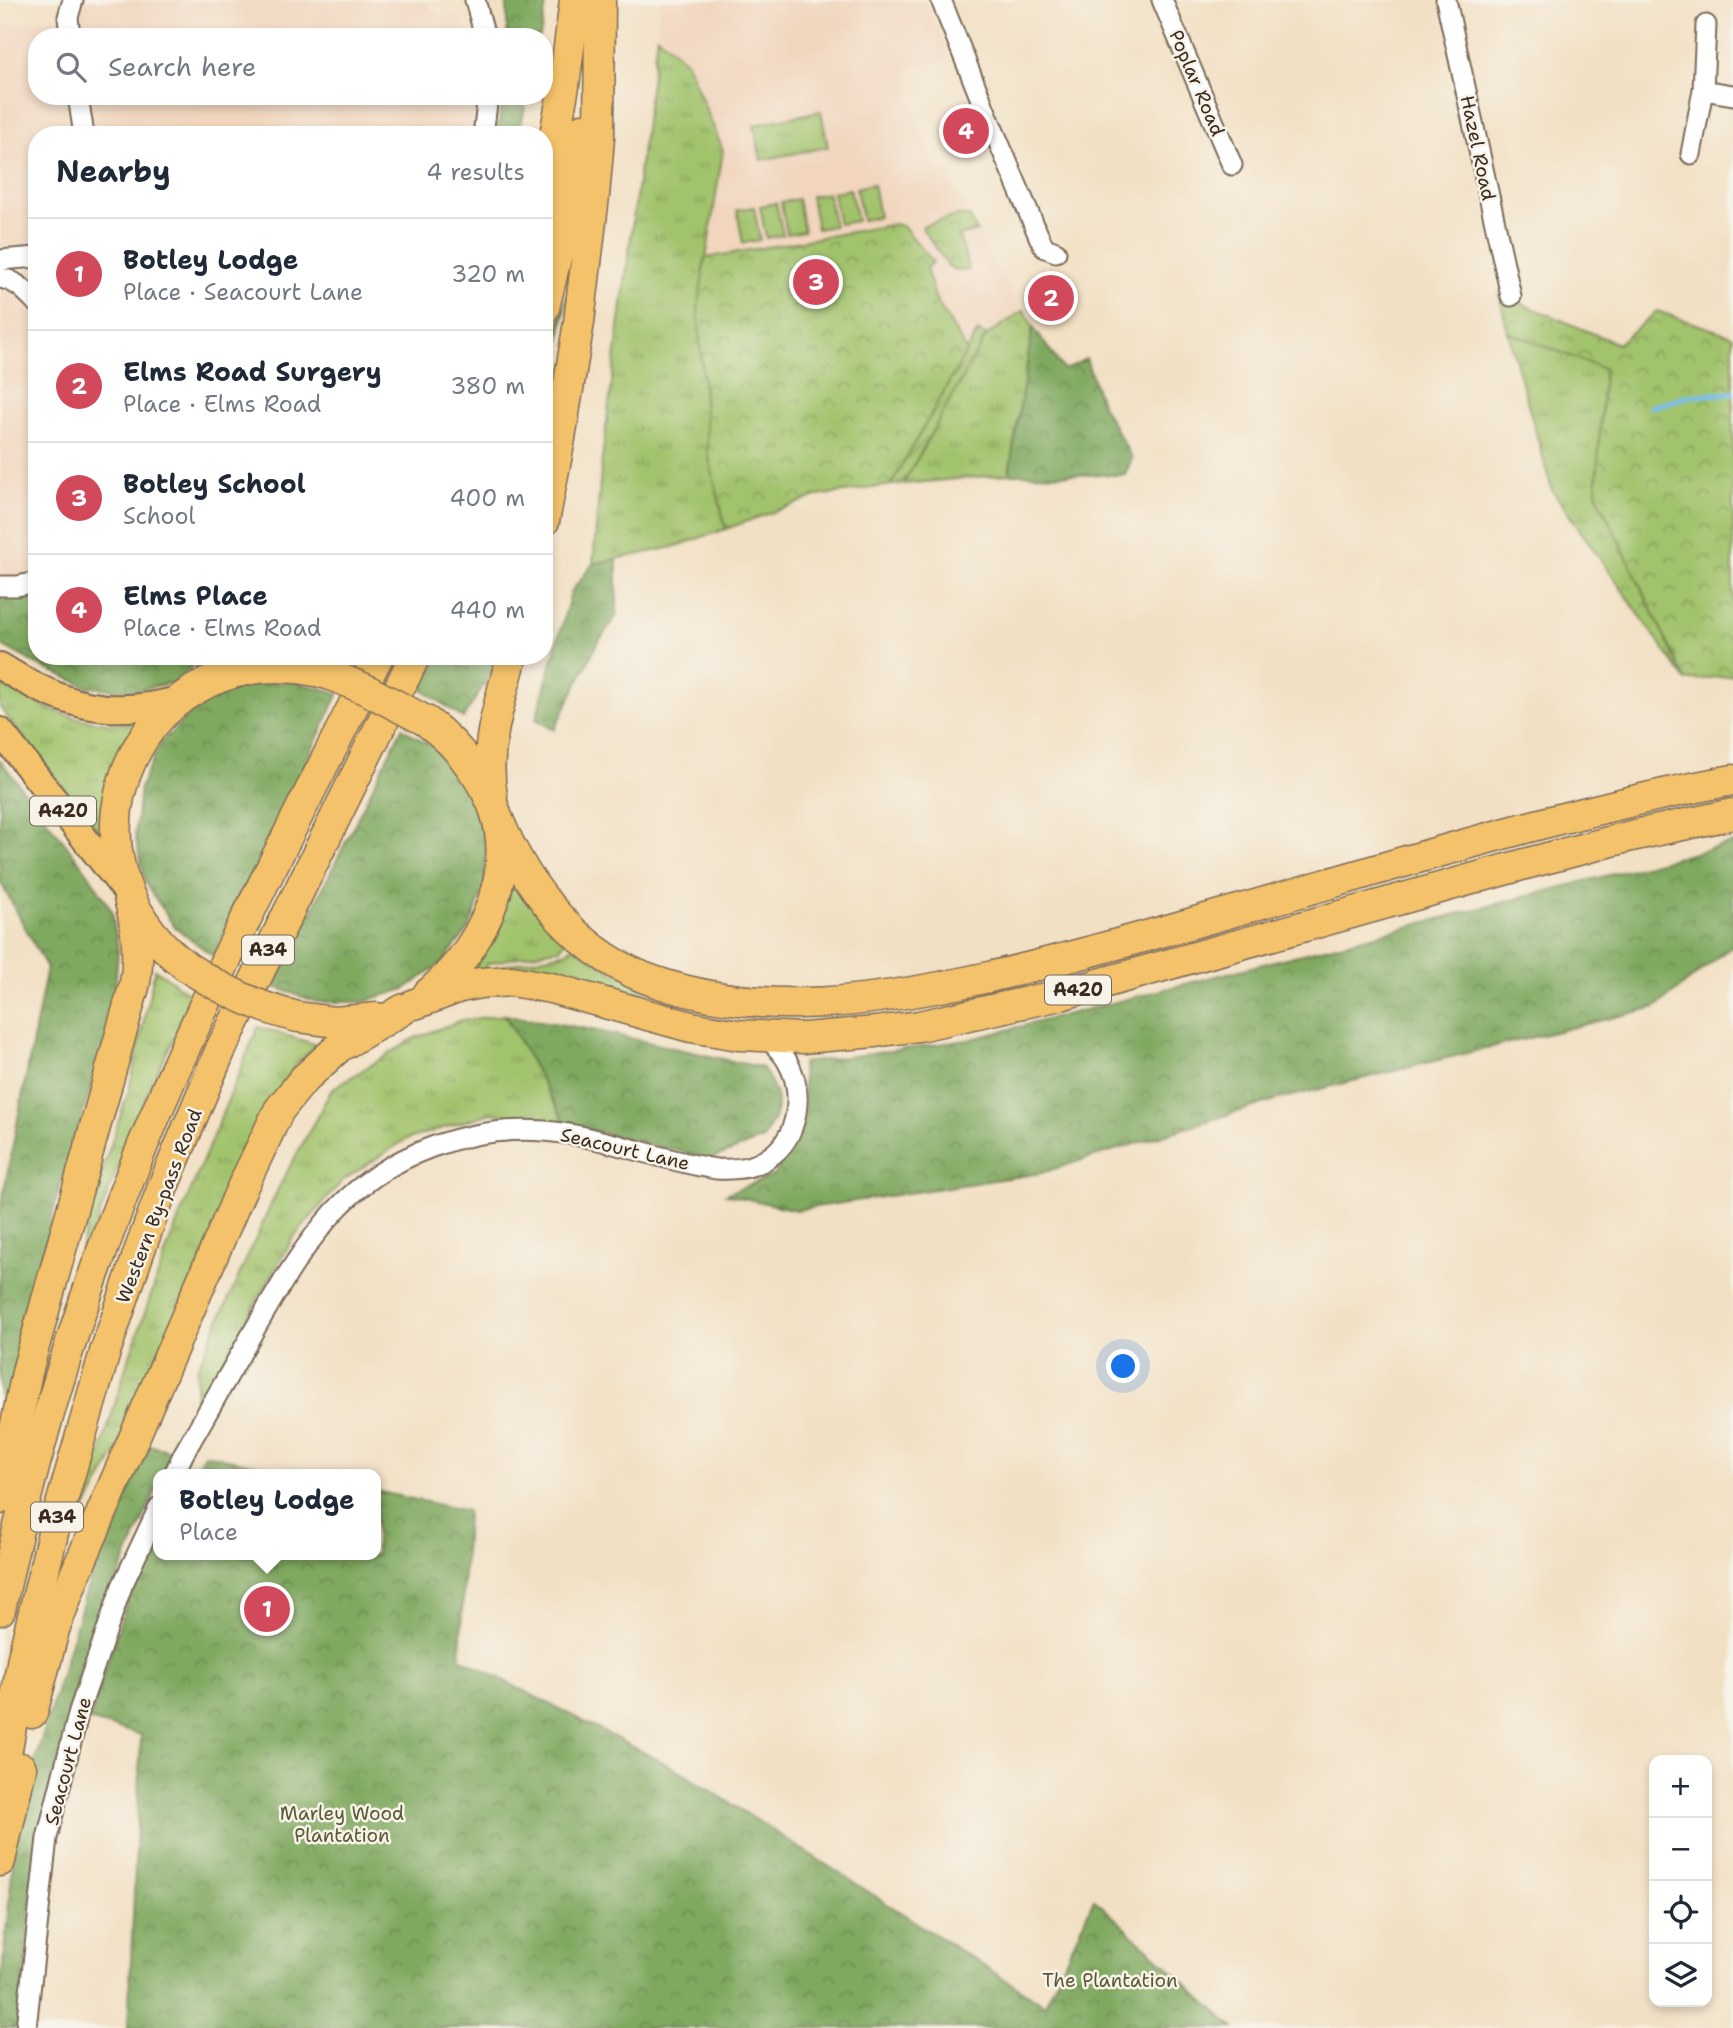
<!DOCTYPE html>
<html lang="en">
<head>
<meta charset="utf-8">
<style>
	body { margin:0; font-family:"Shantell Sans",sans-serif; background:#f2f2f3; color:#1f2937 }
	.controls { position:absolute; right:21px; bottom:21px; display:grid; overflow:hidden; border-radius:14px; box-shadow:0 4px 10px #0003 }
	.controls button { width:63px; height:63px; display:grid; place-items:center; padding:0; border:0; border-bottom:2px solid #e0e1e3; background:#fff; color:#1f2937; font:35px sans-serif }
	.you { position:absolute; left:1124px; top:1367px; width:24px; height:24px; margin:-18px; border:5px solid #fff; border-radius:50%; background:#1a73e8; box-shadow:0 0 0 10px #1a73e833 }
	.badge { display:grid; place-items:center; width:46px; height:46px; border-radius:50%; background:#d1495b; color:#fff; font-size:23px; font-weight:700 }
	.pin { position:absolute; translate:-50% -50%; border:4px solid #fff; box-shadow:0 2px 7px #0006 }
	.popup { position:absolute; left:153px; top:1469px; width:228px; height:91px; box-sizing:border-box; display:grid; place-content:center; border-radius:14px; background:#fff; filter:drop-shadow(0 2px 5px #0005); font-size:23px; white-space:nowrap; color:#747a83 }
	.popup b { font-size:26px; color:#1f2937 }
	.popup::after { content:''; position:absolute; left:50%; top:100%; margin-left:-14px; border:14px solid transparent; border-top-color:#fff }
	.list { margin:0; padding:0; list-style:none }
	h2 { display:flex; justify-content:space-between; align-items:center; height:91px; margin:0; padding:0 28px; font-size:30px }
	h2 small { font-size:23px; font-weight:400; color:#747a83 }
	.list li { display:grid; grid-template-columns:46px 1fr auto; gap:21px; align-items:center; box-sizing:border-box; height:112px; padding:0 28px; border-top:2px solid #e0e1e3 }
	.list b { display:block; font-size:26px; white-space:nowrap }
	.list p { margin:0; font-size:23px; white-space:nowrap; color:#747a83 }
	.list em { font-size:23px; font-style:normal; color:#747a83 }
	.icon { flex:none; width:38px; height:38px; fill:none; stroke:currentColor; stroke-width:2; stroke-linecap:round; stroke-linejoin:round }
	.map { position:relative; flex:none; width:1733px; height:2028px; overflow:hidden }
	.search { position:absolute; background:#fff; box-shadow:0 4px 10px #0003; left:28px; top:28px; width:525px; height:77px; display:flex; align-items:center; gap:18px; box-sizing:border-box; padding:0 24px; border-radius:28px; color:#747a83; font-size:26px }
	.panel { position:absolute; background:#fff; box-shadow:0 4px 10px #0003; left:28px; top:126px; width:525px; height:539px; border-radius:28px }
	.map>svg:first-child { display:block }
	.built { fill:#f1d5bd }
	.grass { fill:url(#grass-tufts); stroke:#6e7645; stroke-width:2 }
	.forest { fill:url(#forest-crowns); stroke:#5e6a3f; stroke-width:2 }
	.park { fill:url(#park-crowns); stroke:#6e7645; stroke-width:2 }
	.garden { fill:url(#garden-furrows); stroke:#6e7645; stroke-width:2 }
	.pitch { fill:#a1c36c; stroke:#6e7645; stroke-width:2 }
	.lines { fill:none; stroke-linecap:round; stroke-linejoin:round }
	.stream { stroke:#79bdef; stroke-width:5 }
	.minor-casing { stroke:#7b6a58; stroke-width:23 }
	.major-casing { stroke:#7b6a58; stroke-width:30 }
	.highway-casing { stroke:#7b6a58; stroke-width:33 }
	.minor { stroke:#fff; stroke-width:19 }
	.major { stroke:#f4c26a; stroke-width:26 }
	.highway { stroke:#f4c26a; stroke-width:30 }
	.highway-bridge-casing { stroke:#7b6a58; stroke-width:33; stroke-linecap:butt }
	.highway-bridge { stroke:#f4c26a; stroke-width:30 }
	.labels { text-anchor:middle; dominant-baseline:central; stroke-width:5; stroke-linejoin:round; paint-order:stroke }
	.shield { fill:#f7f3e8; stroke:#73665b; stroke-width:2 }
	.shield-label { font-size:18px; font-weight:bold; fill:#3b2a1e }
	.street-label { font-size:19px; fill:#3b2a1e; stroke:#f7f3e8 }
	.park-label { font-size:19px; fill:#5a5835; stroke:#f7f3e8 }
</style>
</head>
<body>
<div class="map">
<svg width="1733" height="2028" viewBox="0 0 1733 2028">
	<defs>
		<pattern id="grass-tufts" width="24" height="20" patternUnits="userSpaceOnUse" patternTransform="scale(1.75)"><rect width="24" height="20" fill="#a1c36c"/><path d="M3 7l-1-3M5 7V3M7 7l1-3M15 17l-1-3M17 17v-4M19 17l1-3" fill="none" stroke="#849f58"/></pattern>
		<pattern id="forest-crowns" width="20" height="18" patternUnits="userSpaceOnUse" patternTransform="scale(1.75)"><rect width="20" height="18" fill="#80a960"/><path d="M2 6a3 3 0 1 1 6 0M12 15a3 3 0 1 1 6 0" fill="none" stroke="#6a8a4f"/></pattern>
		<pattern id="park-crowns" width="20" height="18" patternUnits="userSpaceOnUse" patternTransform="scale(1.75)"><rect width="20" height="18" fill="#a1c36c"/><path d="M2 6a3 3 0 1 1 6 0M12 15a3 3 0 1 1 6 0" fill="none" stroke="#849f58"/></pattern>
		<pattern id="garden-furrows" width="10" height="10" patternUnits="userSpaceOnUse" patternTransform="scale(1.75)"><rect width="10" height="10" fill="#a1c36c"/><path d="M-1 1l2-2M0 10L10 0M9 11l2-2" fill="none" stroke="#849f58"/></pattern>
	</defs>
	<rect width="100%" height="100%" fill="#f7f3e8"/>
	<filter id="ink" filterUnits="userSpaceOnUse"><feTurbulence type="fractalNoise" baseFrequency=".0143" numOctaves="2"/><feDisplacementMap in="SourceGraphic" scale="14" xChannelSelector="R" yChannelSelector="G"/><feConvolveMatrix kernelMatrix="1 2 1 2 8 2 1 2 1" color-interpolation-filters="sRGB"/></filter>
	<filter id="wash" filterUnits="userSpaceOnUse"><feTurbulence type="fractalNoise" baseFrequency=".00686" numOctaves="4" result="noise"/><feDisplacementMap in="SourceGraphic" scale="28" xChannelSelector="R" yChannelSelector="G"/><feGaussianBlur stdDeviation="1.57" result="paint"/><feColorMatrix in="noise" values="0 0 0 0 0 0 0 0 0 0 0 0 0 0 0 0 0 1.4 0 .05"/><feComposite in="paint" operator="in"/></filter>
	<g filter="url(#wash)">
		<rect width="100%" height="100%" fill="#f2e0c4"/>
		<g class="built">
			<polygon points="84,0 420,0 442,17 457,14 470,37 37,37 37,96 477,96 473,135 37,135 37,244 0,249 0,25 77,16"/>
			<polygon points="660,0 925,0 949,56 905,72 916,116 935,167 946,173 989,253 1033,327 1128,462 891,485 818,496 673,547 593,564 602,459 657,49"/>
			<polygon points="37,271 37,602 0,591 0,289 5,288 10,274"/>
		</g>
		<g class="grass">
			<polygon points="657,36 686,61 723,150 698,310 708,454 726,529 673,547 593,564 602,459"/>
			<polygon points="821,111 828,147 761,160 754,125"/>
			<polygon points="1024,310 1033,327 1009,474 903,484 986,336"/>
			<polygon points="1508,332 1605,369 1596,493 1686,681 1552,490"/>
			<path d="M0 681C45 711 85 727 140 723L107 831 100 833 0 708Z"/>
			<path d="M516 884 566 941 560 948 486 964 488 975 475 971C477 958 489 947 494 935 502 919 506 902 512 885Z"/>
			<polygon points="573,947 648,993 645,1008 499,975 498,967 563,953"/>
			<polygon points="155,969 194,997 147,1093 71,1289 96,1189 129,1090"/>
			<polygon points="505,1015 566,1124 491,1113 405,1140 342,1181 293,1238 195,1410 197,1369 279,1187 332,1089 415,1038 462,1020"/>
			<polygon points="258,1027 317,1045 296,1064 262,1122 120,1446 81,1517 126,1367 171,1238"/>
		</g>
		<g class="forest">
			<polygon points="507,0 547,0 540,37 507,37"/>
			<polygon points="503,96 528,96 518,135 497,135"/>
			<polygon points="567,295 544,440 544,376"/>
			<polygon points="1033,327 1064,370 1086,359 1101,403 1132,458 1125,475 1009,474"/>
			<polygon points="617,559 617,615 597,644 554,730 536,719 571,592 593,564"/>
			<polygon points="0,591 37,602 37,656 203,656 175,682 134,691 88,687 36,664 0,644"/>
			<polygon points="438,656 499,656 498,663 463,718 422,689"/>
			<polygon points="291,681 339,693 213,956 174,926 146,884 135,836 140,787 161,742 197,707 241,686"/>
			<polygon points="402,728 441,752 471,792 486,839 485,884 470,927 442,963 405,989 362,1002 317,1002 274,987"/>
			<polygon points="0,760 88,873 112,911 118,950 113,1017 56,1200 0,1433 0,1212 47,968 0,881"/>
			<polygon points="1733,843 1733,945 1656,1007 1275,1100 1041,1173 796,1210 726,1194 774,1175 805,1119 802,1063 968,1040"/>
			<path d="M505 1015 593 1030 763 1068C782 1102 782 1106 763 1139L710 1159 566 1124Z"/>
			<polygon points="149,1445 173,1452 163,1474 159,1474 158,1485 119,1575 69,1727 34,1855 20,2028 0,2028 0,1994 17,1821 89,1582"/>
			<polygon points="204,1454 298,1474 193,1474"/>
			<polygon points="376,1491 467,1511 460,1658 680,1771 1045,2005 1094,1899 1234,2028 128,2028 141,1735 89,1720 132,1586 158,1538 159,1555 376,1555"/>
		</g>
		<g class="park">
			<polygon points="957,216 969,216 977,231 959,236 969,270 959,271 949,267 922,228 924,225"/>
			<polygon points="895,224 904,227 933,262 926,268 935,298 967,351 891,485 817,496 726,529 708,454 698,310 705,258"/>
			<polygon points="1499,294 1618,344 1657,311 1733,336 1733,675 1686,681 1596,493 1604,369 1508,332"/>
		</g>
		<polygon class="garden" points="978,331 986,336 903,484 891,485"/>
		<g class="pitch">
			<polygon points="873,184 879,217 862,220 856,188"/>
			<polygon points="850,189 857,221 839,224 833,192"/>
			<polygon points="828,193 834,226 817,229 811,196"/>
			<polygon points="798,199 804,231 787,234 781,202"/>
			<polygon points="776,203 783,235 766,238 760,206"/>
			<polygon points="754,207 760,240 743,243 737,210"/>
		</g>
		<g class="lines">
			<polyline class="stream" points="1651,407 1688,396 1733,393"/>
		</g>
	</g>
	<g filter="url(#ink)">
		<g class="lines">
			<defs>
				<g id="minor">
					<polyline points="475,0 485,37"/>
					<polyline points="941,0 990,122 1040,239 1045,248 1056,252"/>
					<polyline points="1162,0 1232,165"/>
					<polyline points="1446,0 1511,296"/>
					<polyline points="70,37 68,17 73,0"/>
					<polyline points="1703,90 1733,95"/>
					<polyline points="78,96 84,135"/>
					<polyline points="483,135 488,96"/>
					<polyline points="1691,154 1703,90 1706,25"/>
					<polyline points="0,260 37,257"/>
					<path d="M0 278C16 280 26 292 37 303"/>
					<polyline points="0,586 17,586 37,582"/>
					<path d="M174 1474 184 1453C207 1413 229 1374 252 1334 277 1291 301 1248 335 1211 387 1154 469 1125 545 1131 604 1136 658 1160 716 1169 734 1170 753 1169 768 1158 799 1138 805 1092 787 1061 782 1052 773 1044 766 1036"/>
					<polyline points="26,2028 47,1838 79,1711 122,1586 159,1507"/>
				</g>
				<g id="major">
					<path d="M0 666C62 705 108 720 181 699"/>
					<polyline points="0,731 126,891"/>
				</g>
				<g id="highway">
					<polyline points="544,195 564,86 575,0"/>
					<polyline points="544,308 564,225 582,129"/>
					<polyline points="544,521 559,444 579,322 594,196 599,138 600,0"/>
					<path d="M426 721C444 734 459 749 471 767 481 781 491 797 496 814 516 881 478 952 428 994"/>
					<path d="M492 796C483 748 500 703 512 656"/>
					<path d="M497 817C527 890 579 956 656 982 765 1019 880 1001 989 977 1068 959 1146 936 1224 914 1392 866 1561 812 1733 780"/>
					<path d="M187 967C37 852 143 625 328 674"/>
					<polyline points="415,1004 460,987 480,983 512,981 551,988 691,1027 739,1035 804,1038 875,1032 919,1026 1060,995 1525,864 1631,836 1733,814"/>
					<polyline points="298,1017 335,1022 377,1018"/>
					<path d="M0 1499 28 1368 135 983C140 953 137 926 129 898"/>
					<path d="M0 1610C36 1437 91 1265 161 1102 226 950 305 804 378 656"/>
					<polyline points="32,1713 54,1630 74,1577 241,1190 279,1110 304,1079 339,1047 404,1009"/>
					<polyline points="0,1790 23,1657 54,1529 105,1352 139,1252 164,1184 220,1051 415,656"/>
					<polyline points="0,1861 21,1768"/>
				</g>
			</defs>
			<use href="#minor" class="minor-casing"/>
			<use href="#major" class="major-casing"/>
			<use href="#highway" class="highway-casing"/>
			<use href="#minor" class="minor"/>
			<use href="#major" class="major"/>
			<use href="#highway" class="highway"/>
			<defs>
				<g id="highway-bridge">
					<polyline points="328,674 365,689 426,721"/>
					<path d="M187 967C221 989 258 1008 298 1017"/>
				</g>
			</defs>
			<use href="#highway-bridge" class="highway-bridge-casing"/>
			<use href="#highway-bridge" class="highway-bridge"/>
		</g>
	</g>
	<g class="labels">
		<g class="shield">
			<rect x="30" y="796.5" width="66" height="29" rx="5"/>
			<rect x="242" y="935.5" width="52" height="29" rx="5"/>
			<rect x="1045" y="975.5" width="66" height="29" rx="5"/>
			<rect x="31" y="1502.5" width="52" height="29" rx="5"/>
		</g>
		<g class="shield-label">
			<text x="63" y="811">A420</text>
			<text x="268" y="950">A34</text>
			<text x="1078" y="990">A420</text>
			<text x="57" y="1517">A34</text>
		</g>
		<g class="street-label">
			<text transform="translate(1197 83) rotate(67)">Poplar Road</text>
			<text transform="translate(1478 148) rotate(78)">Hazel Road</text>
			<text transform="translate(625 1149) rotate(13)">Seacourt Lane</text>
			<text transform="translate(159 1206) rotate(-69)">Western By-pass Road</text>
			<text transform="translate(68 1761) rotate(-75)">Seacourt Lane</text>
		</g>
		<g class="park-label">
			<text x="342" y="1813">Marley Wood<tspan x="342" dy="22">Plantation</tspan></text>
			<text x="1110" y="1980">The Plantation</text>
		</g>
	</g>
</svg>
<div class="controls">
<button>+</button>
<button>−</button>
<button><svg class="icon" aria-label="locate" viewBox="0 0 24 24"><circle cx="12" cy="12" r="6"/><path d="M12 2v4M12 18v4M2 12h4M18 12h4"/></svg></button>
<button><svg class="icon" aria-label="layers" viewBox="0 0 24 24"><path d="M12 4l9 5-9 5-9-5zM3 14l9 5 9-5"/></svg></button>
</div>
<div class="you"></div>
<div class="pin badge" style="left:267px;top:1609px">1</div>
<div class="popup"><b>Botley Lodge</b>Place</div>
<div class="pin badge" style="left:1051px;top:298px">2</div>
<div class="pin badge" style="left:816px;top:282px">3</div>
<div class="pin badge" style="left:966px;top:131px">4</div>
<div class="search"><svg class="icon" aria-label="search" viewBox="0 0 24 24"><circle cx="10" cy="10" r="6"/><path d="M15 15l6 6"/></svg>Search here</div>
<section class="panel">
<h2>Nearby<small>4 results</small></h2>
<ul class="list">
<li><span class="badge">1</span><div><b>Botley Lodge</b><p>Place · Seacourt Lane</p></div><em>320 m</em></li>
<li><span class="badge">2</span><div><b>Elms Road Surgery</b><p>Place · Elms Road</p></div><em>380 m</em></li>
<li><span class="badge">3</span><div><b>Botley School</b><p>School</p></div><em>400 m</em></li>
<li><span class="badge">4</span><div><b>Elms Place</b><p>Place · Elms Road</p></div><em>440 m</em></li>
</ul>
</section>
</div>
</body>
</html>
